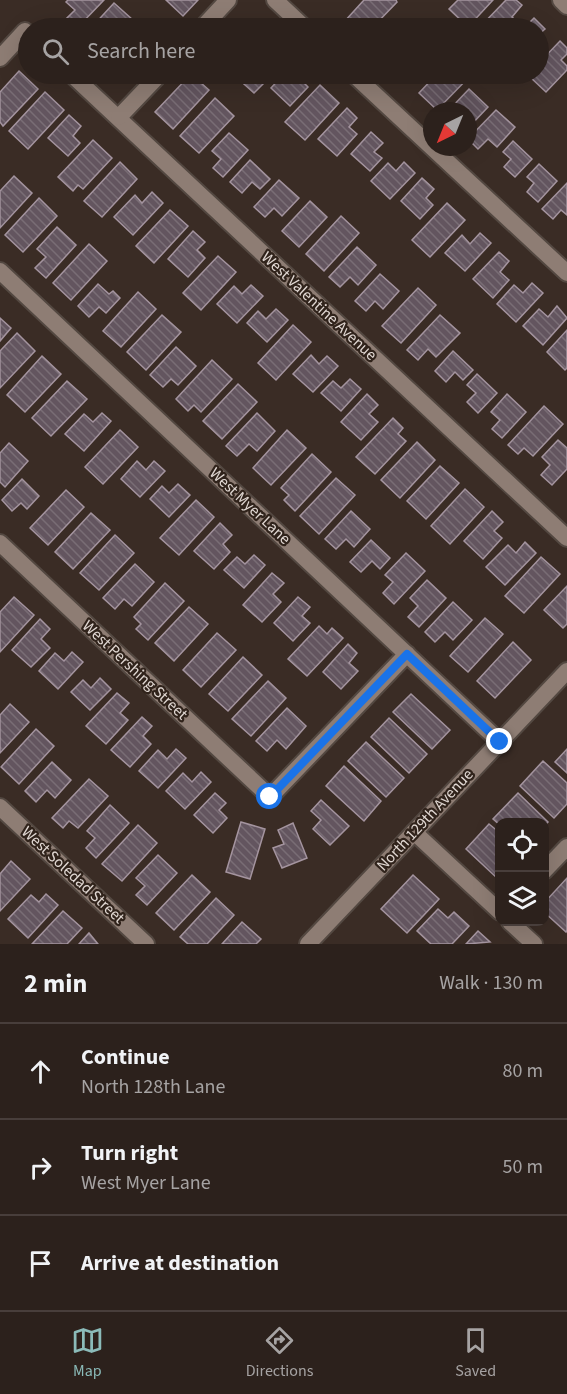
<!DOCTYPE html>
<html lang="en">
<head>
<meta charset="utf-8">
<style>
	body { margin:0; font-family:"Source Sans 3",sans-serif; background:#382e29; color:#f1f3f6 }
	.controls { position:absolute; right:18px; bottom:18px; display:grid; overflow:hidden; border-radius:12px; box-shadow:0 6px 24px #0002 }
	.controls button { width:54px; height:54px; display:grid; place-items:center; padding:0; border:0; border-bottom:2px solid #483e3b; background:#2c211c; color:#f1f3f6; font:30px sans-serif }
	.compass { position:absolute; left:423px; top:102px; width:54px; height:54px; border-radius:50%; background:#2c211c; box-shadow:0 6px 24px #0002; rotate:223deg }
	.stop { position:absolute; width:18px; height:18px; margin:-14px; border:4px solid #1a73e8; border-radius:50%; background:#fff }
	.stop.end { background:#1a73e8; border-color:#fff; box-shadow:0 2px 6px #0008 }
	.list { margin:0; padding:0; list-style:none }
	h2 { display:flex; justify-content:space-between; align-items:center; height:78px; margin:0; padding:0 24px; font-size:26px }
	h2 small { font-size:20px; font-weight:400; color:#a6a3a3 }
	.list li { display:grid; grid-template-columns:39px 1fr auto; gap:18px; align-items:center; box-sizing:border-box; height:96px; padding:0 24px; border-top:2px solid #483e3b }
	.list b { display:block; font-size:22px; white-space:nowrap }
	.list p { margin:0; font-size:20px; white-space:nowrap; color:#a6a3a3 }
	.list em { font-size:20px; font-style:normal; color:#a6a3a3 }
	.icon { flex:none; width:33px; height:33px; fill:none; stroke:currentColor; stroke-width:2; stroke-linecap:round; stroke-linejoin:round }
	.map { position:relative; flex:none; width:567px; height:944px; overflow:hidden }
	.search { position:absolute; background:#2c211c; box-shadow:0 6px 24px #0002; left:18px; right:18px; top:18px; height:66px; display:flex; align-items:center; gap:15px; box-sizing:border-box; padding:0 21px; border-radius:33px; color:#a6a3a3; font-size:22px }
	.sheet { height:366px; background:#2c211c }
	nav { display:flex; justify-content:space-around; align-items:center; box-sizing:border-box; height:84px; border-top:2px solid #483e3b; background:#2c211c; font-size:16px; color:#a6a3a3 }
	nav a { display:grid; justify-items:center; gap:3px }
	nav .on { color:#8bbbb9 }
	.map>svg:first-child { display:block }
	.building { fill:url(#building-back-hatch); stroke:#a4949f; stroke-width:1.5 }
	.lines { fill:none; stroke-linecap:round; stroke-linejoin:round }
	.minor-casing { stroke:#534841; stroke-width:20 }
	.minor { stroke:#8e7d74; stroke-width:16 }
	.route { stroke:#1a73e8; stroke-width:8 }
	.labels { text-anchor:middle; dominant-baseline:central; stroke-width:4.5; stroke-linejoin:round; paint-order:stroke }
	.street-label { font-size:16px; fill:#e1d8d3; stroke:#30231b }
</style>
</head>
<body>
<div class="map">
<svg width="567" height="944" viewBox="0 0 567 944">
	<defs>
		<pattern id="building-back-hatch" width="6" height="6" patternUnits="userSpaceOnUse" patternTransform="scale(1.5)"><rect width="6" height="6" fill="#63555f"/><path d="M-1 5l2 2M0 0l6 6M5-1l2 2" fill="none" stroke="#796d75"/></pattern>
	</defs>
	<rect width="100%" height="100%" fill="#3a2c25"/>
	<g class="building">
		<polygon points="68,0 104,0 77,28 65,20 75,10 66,2"/>
		<polygon points="166,0 198,0 183,16"/>
		<polygon points="364,0 396,0 397,2 372,28 350,28 344,22"/>
		<polygon points="458,0 493,0 468,27 449,9"/>
		<polygon points="506,0 516,0 522,5 512,17 519,23 514,28 479,28"/>
		<polygon points="114,3 133,20 125,28 91,28"/>
		<polygon points="534,18 545,29 538,35 538,28 524,28"/>
		<polygon points="392,19 403,28 383,28"/>
		<polygon points="560,41 567,48 567,54 561,60 567,66 567,70 546,92 528,75 538,74 538,64"/>
		<polygon points="19,71 38,89 3,126 0,122 0,92"/>
		<polygon points="191,74 209,90 173,129 155,112"/>
		<polygon points="237,74 273,74 254,93 235,76"/>
		<polygon points="284,74 305,74 300,79 308,87 290,106 271,88"/>
		<polygon points="437,74 472,74 437,110 419,93"/>
		<polygon points="320,85 339,103 305,140 285,122"/>
		<polygon points="469,89 488,107 468,128 468,111 455,111 451,108"/>
		<polygon points="45,92 64,110 28,149 9,131"/>
		<polygon points="215,98 234,116 199,153 180,136"/>
		<polygon points="347,108 357,118 349,127 357,134 337,156 318,139"/>
		<polygon points="496,110 515,127 497,147 488,139 478,149 468,139"/>
		<polygon points="69,115 81,126 73,136 80,143 68,156 48,138"/>
		<polygon points="371,132 383,143 374,152 382,158 370,171 351,154"/>
		<polygon points="229,133 248,150 223,177 213,168 221,159 212,151"/>
		<polygon points="93,140 112,158 83,189 78,185 73,191 58,177"/>
		<polygon points="513,141 532,159 515,177 504,167 511,159 503,152"/>
		<polygon points="250,160 270,179 260,189 252,182 242,193 230,182"/>
		<polygon points="120,162 137,179 102,217 84,201"/>
		<polygon points="404,162 415,173 390,199 371,181 388,163 396,171"/>
		<polygon points="539,164 557,181 538,202 527,192 534,183 527,177"/>
		<polygon points="14,176 32,193 0,228 0,191"/>
		<polygon points="422,178 434,189 426,198 433,205 420,219 401,201"/>
		<polygon points="279,180 299,198 282,216 274,208 265,217 254,207"/>
		<polygon points="567,183 567,215 561,210 553,219 542,209"/>
		<polygon points="152,192 163,203 133,235 114,217 135,195 142,203"/>
		<polygon points="39,198 57,216 23,252 5,235"/>
		<polygon points="310,201 327,217 299,247 282,231"/>
		<polygon points="447,203 465,220 430,257 412,240"/>
		<polygon points="170,210 188,226 154,263 136,246"/>
		<polygon points="341,216 359,233 324,271 306,254"/>
		<polygon points="57,227 76,245 46,278 35,268 46,257 37,249"/>
		<polygon points="193,231 205,242 197,250 205,258 188,277 168,259"/>
		<polygon points="480,233 491,243 465,271 445,253 462,235 470,244"/>
		<polygon points="89,244 107,261 71,300 53,283"/>
		<polygon points="357,247 376,265 358,285 350,277 340,287 329,277"/>
		<polygon points="499,252 509,261 500,272 509,280 493,298 473,279"/>
		<polygon points="218,256 236,272 201,310 183,293"/>
		<polygon points="380,274 399,291 383,309 375,301 366,311 355,301"/>
		<polygon points="532,283 543,293 516,322 497,304 514,285 523,293"/>
		<polygon points="98,284 109,294 113,291 120,298 106,313 99,307 89,317 78,306"/>
		<polygon points="251,285 263,296 237,323 217,304 234,286 242,294"/>
		<polygon points="418,288 436,305 401,343 382,326"/>
		<polygon points="138,292 156,309 121,347 103,331"/>
		<polygon points="557,306 567,318 543,345 523,326 539,309 548,317"/>
		<polygon points="276,309 288,320 267,342 247,323 258,311 266,319"/>
		<polygon points="162,315 181,332 146,370 127,352"/>
		<polygon points="440,315 460,333 436,357 428,349 418,360 407,350"/>
		<polygon points="0,318 11,328 0,341"/>
		<polygon points="293,325 311,342 276,380 258,363"/>
		<polygon points="567,330 567,368 565,370 547,352"/>
		<polygon points="17,333 35,351 0,388 0,351"/>
		<polygon points="176,347 196,366 178,385 171,379 163,387 150,375"/>
		<polygon points="453,351 473,370 463,380 455,372 446,382 435,371"/>
		<polygon points="311,355 319,364 327,356 338,366 313,392 293,374"/>
		<polygon points="42,356 61,374 25,412 7,395"/>
		<polygon points="212,360 232,379 201,412 194,405 188,411 176,399"/>
		<polygon points="477,374 497,393 478,413 467,402 476,393 467,385"/>
		<polygon points="350,379 361,389 341,411 321,393 333,381 341,388"/>
		<polygon points="67,381 87,399 51,436 32,418"/>
		<polygon points="238,384 257,402 222,439 203,421"/>
		<polygon points="367,394 378,405 369,414 378,422 361,440 341,422"/>
		<polygon points="507,394 526,412 502,438 492,429 500,420 491,412"/>
		<polygon points="544,406 563,424 533,456 524,448 518,454 508,445"/>
		<polygon points="102,413 111,421 84,451 65,434 84,414 93,422"/>
		<polygon points="257,413 275,431 257,451 249,444 237,456 226,446"/>
		<polygon points="393,418 403,428 398,434 406,441 375,474 356,457"/>
		<polygon points="120,430 138,447 103,484 85,467"/>
		<polygon points="287,430 306,448 271,485 253,468"/>
		<polygon points="558,440 567,448 567,469 552,485 541,475 550,465 542,457"/>
		<polygon points="417,442 435,460 400,498 381,480"/>
		<polygon points="9,443 28,461 5,487 0,482 0,453"/>
		<polygon points="312,454 331,472 295,511 284,500 289,495 281,488"/>
		<polygon points="137,461 146,470 154,461 165,471 140,497 121,479"/>
		<polygon points="440,466 459,483 426,519 407,501"/>
		<polygon points="336,478 355,495 319,534 300,516"/>
		<polygon points="22,479 39,496 27,509 21,503 12,511 2,500"/>
		<polygon points="178,484 190,495 169,517 150,499 162,486 169,493"/>
		<polygon points="465,489 484,507 450,544 431,526"/>
		<polygon points="66,490 84,507 48,545 30,528"/>
		<polygon points="196,500 214,517 179,555 160,538"/>
		<polygon points="351,511 370,529 354,547 346,539 336,549 325,539"/>
		<polygon points="492,511 503,522 494,531 502,538 483,559 464,541"/>
		<polygon points="91,513 110,530 73,569 55,552"/>
		<polygon points="220,523 232,535 223,544 230,552 214,569 194,551"/>
		<polygon points="115,535 134,553 99,590 80,573"/>
		<polygon points="371,540 390,558 380,569 372,561 361,572 350,562"/>
		<polygon points="525,542 536,553 505,585 486,567 508,545 516,553"/>
		<polygon points="406,553 425,571 394,604 383,593 393,582 385,575"/>
		<polygon points="254,555 265,565 244,588 224,570 237,557 245,564"/>
		<polygon points="541,557 560,574 524,613 505,596"/>
		<polygon points="135,564 154,582 132,606 124,599 115,609 103,598"/>
		<polygon points="272,573 284,583 273,594 281,602 262,622 243,605"/>
		<polygon points="427,580 446,598 419,627 408,617 418,606 410,598"/>
		<polygon points="165,583 184,601 148,640 136,629 141,624 134,617"/>
		<polygon points="567,586 567,624 563,628 544,610"/>
		<polygon points="14,597 34,615 0,652 0,612"/>
		<polygon points="298,597 310,607 302,616 310,623 293,641 274,623"/>
		<polygon points="453,602 472,620 453,640 445,632 435,642 425,632"/>
		<polygon points="189,607 208,624 174,661 155,643"/>
		<polygon points="485,618 503,634 468,672 450,656"/>
		<polygon points="40,619 50,629 41,639 50,648 31,667 12,650"/>
		<polygon points="319,626 327,634 332,628 343,638 307,676 288,659"/>
		<polygon points="217,633 236,650 201,687 183,670"/>
		<polygon points="513,642 531,660 495,698 477,681"/>
		<polygon points="348,644 357,653 349,663 358,671 341,689 323,672"/>
		<polygon points="72,652 83,662 58,689 39,671 55,653 64,661"/>
		<polygon points="243,657 262,675 228,711 209,694"/>
		<polygon points="100,678 111,689 90,710 71,692 83,680 91,688"/>
		<polygon points="268,681 286,698 251,736 232,719"/>
		<polygon points="117,693 129,703 120,713 128,720 106,744 86,726"/>
		<polygon points="411,694 450,730 432,749 393,712"/>
		<polygon points="10,704 29,722 0,753 0,715"/>
		<polygon points="287,708 306,726 286,749 277,740 267,751 256,741"/>
		<polygon points="142,717 152,726 143,736 151,744 130,767 111,750"/>
		<polygon points="389,718 427,754 409,773 371,737"/>
		<polygon points="36,729 54,746 19,784 1,767"/>
		<polygon points="366,742 404,778 386,797 348,761"/>
		<polygon points="176,749 186,758 158,788 139,771 158,750 167,759"/>
		<polygon points="567,749 567,773 555,762"/>
		<polygon points="543,761 567,783 567,804 554,818 520,786"/>
		<polygon points="52,762 71,780 55,798 47,790 36,802 25,791"/>
		<polygon points="344,766 381,801 364,821 326,786"/>
		<polygon points="201,772 211,782 185,809 166,791 183,773 192,782"/>
		<polygon points="89,779 108,796 78,828 69,821 63,828 52,818"/>
		<polygon points="215,793 226,803 219,810 227,818 213,833 194,815"/>
		<polygon points="518,793 548,822 544,826 544,822 500,822 500,825 493,819"/>
		<polygon points="321,800 349,826 330,845 313,829 321,820 311,811"/>
		<polygon points="110,805 129,823 96,858 86,848 95,838 87,831"/>
		<polygon points="241,822 265,829 250,879 226,872"/>
		<polygon points="293,823 307,858 282,868 273,848 284,844 278,830"/>
		<polygon points="489,824 500,833 500,875 497,878 466,849"/>
		<polygon points="138,825 157,843 122,881 102,864"/>
		<polygon points="158,855 177,873 147,905 136,895 145,886 136,878"/>
		<polygon points="11,861 30,879 0,911 0,874"/>
		<polygon points="192,875 210,892 174,930 156,913"/>
		<polygon points="413,875 439,899 407,933 381,909"/>
		<polygon points="567,878 567,930 566,932 544,912 544,903"/>
		<polygon points="46,894 58,905 28,938 8,919 31,895 39,902"/>
		<polygon points="216,898 234,915 207,944 188,944 180,937"/>
		<polygon points="438,909 448,918 454,912 469,926 452,944 431,944 417,931"/>
		<polygon points="63,911 82,928 67,944 32,944"/>
		<polygon points="242,922 261,939 256,944 222,944"/>
		<polygon points="478,931 490,942 466,944"/>
		<polygon points="89,933 98,944 79,944"/>
	</g>
	<g class="lines">
		<defs>
			<g id="minor">
				<polyline points="275,0 305,28"/>
				<polyline points="561,0 567,6"/>
				<polyline points="202,28 228,0"/>
				<polyline points="0,58 25,31 28,34"/>
				<polyline points="71,74 567,538"/>
				<polyline points="353,74 567,273"/>
				<polyline points="119,117 160,74"/>
				<polyline points="0,271 500,742"/>
				<polyline points="0,543 270,797 407,654"/>
				<polyline points="0,807 146,944"/>
				<polyline points="414,832 500,912"/>
				<polyline points="544,871 567,847"/>
				<polyline points="510,922 534,944"/>
				<polyline points="308,944 567,671"/>
			</g>
		</defs>
		<use href="#minor" class="minor-casing"/>
		<use href="#minor" class="minor"/>
	</g>
	<g class="lines">
		<polyline class="route" points="270,797 407,654 500,742"/>
	</g>
	<g class="labels">
		<g class="street-label">
			<text transform="translate(319 306) rotate(43)">West Valentine Avenue</text>
			<text transform="translate(250 506) rotate(43)">West Myer Lane</text>
			<text transform="translate(135 670) rotate(43)">West Pershing Street</text>
			<text transform="translate(425 820) rotate(-47)">North 129th Avenue</text>
			<text transform="translate(73 875) rotate(43)">West Soledad Street</text>
		</g>
	</g>
</svg>
<div class="controls">
<button><svg class="icon" aria-label="locate" viewBox="0 0 24 24"><circle cx="12" cy="12" r="6"/><path d="M12 2v4M12 18v4M2 12h4M18 12h4"/></svg></button>
<button><svg class="icon" aria-label="layers" viewBox="0 0 24 24"><path d="M12 4l9 5-9 5-9-5zM3 14l9 5 9-5"/></svg></button>
</div>
<svg class="compass" viewBox="-18 -18 36 36"><path d="M0-13l5 13h-10z" fill="#e53935"/><path d="M0 13l5-13h-10z" fill="#a6a3a3"/></svg>
<div class="stop" style="left:270px;top:797px"></div>
<div class="stop end" style="left:500px;top:742px"></div>
<div class="search"><svg class="icon" aria-label="search" viewBox="0 0 24 24"><circle cx="10" cy="10" r="6"/><path d="M15 15l6 6"/></svg>Search here</div>
</div>
<section class="sheet">
<h2>2 min<small>Walk · 130 m</small></h2>
<ul class="list">
<li><svg class="icon" aria-label="ahead" viewBox="0 0 24 24"><path d="M12 20V5M6 11l6-6 6 6"/></svg><div><b>Continue</b><p>North 128th Lane</p></div><em>80 m</em></li>
<li><svg class="icon" aria-label="right" viewBox="0 0 24 24"><path d="M7 20v-9h11M14 6l5 5-5 5"/></svg><div><b>Turn right</b><p>West Myer Lane</p></div><em>50 m</em></li>
<li><svg class="icon" aria-label="arrive" viewBox="0 0 24 24"><path d="M6 21V4h12l-3 4 3 4H6"/></svg><div><b>Arrive at destination</b></div></li>
</ul>
</section>
<nav>
<a class="on"><svg class="icon" aria-label="map" viewBox="0 0 24 24"><path d="M3 6l6-2 6 2 6-2v14l-6 2-6-2-6 2zM9 4v14M15 6v14"/></svg>Map</a>
<a><svg class="icon" aria-label="directions" viewBox="0 0 24 24"><path d="M12 3l9 9-9 9-9-9zM9 14v-3h6M13 9l2 2-2 2"/></svg>Directions</a>
<a><svg class="icon" aria-label="saved" viewBox="0 0 24 24"><path d="M7 4h10v16l-5-4-5 4z"/></svg>Saved</a>
</nav>
</body>
</html>
